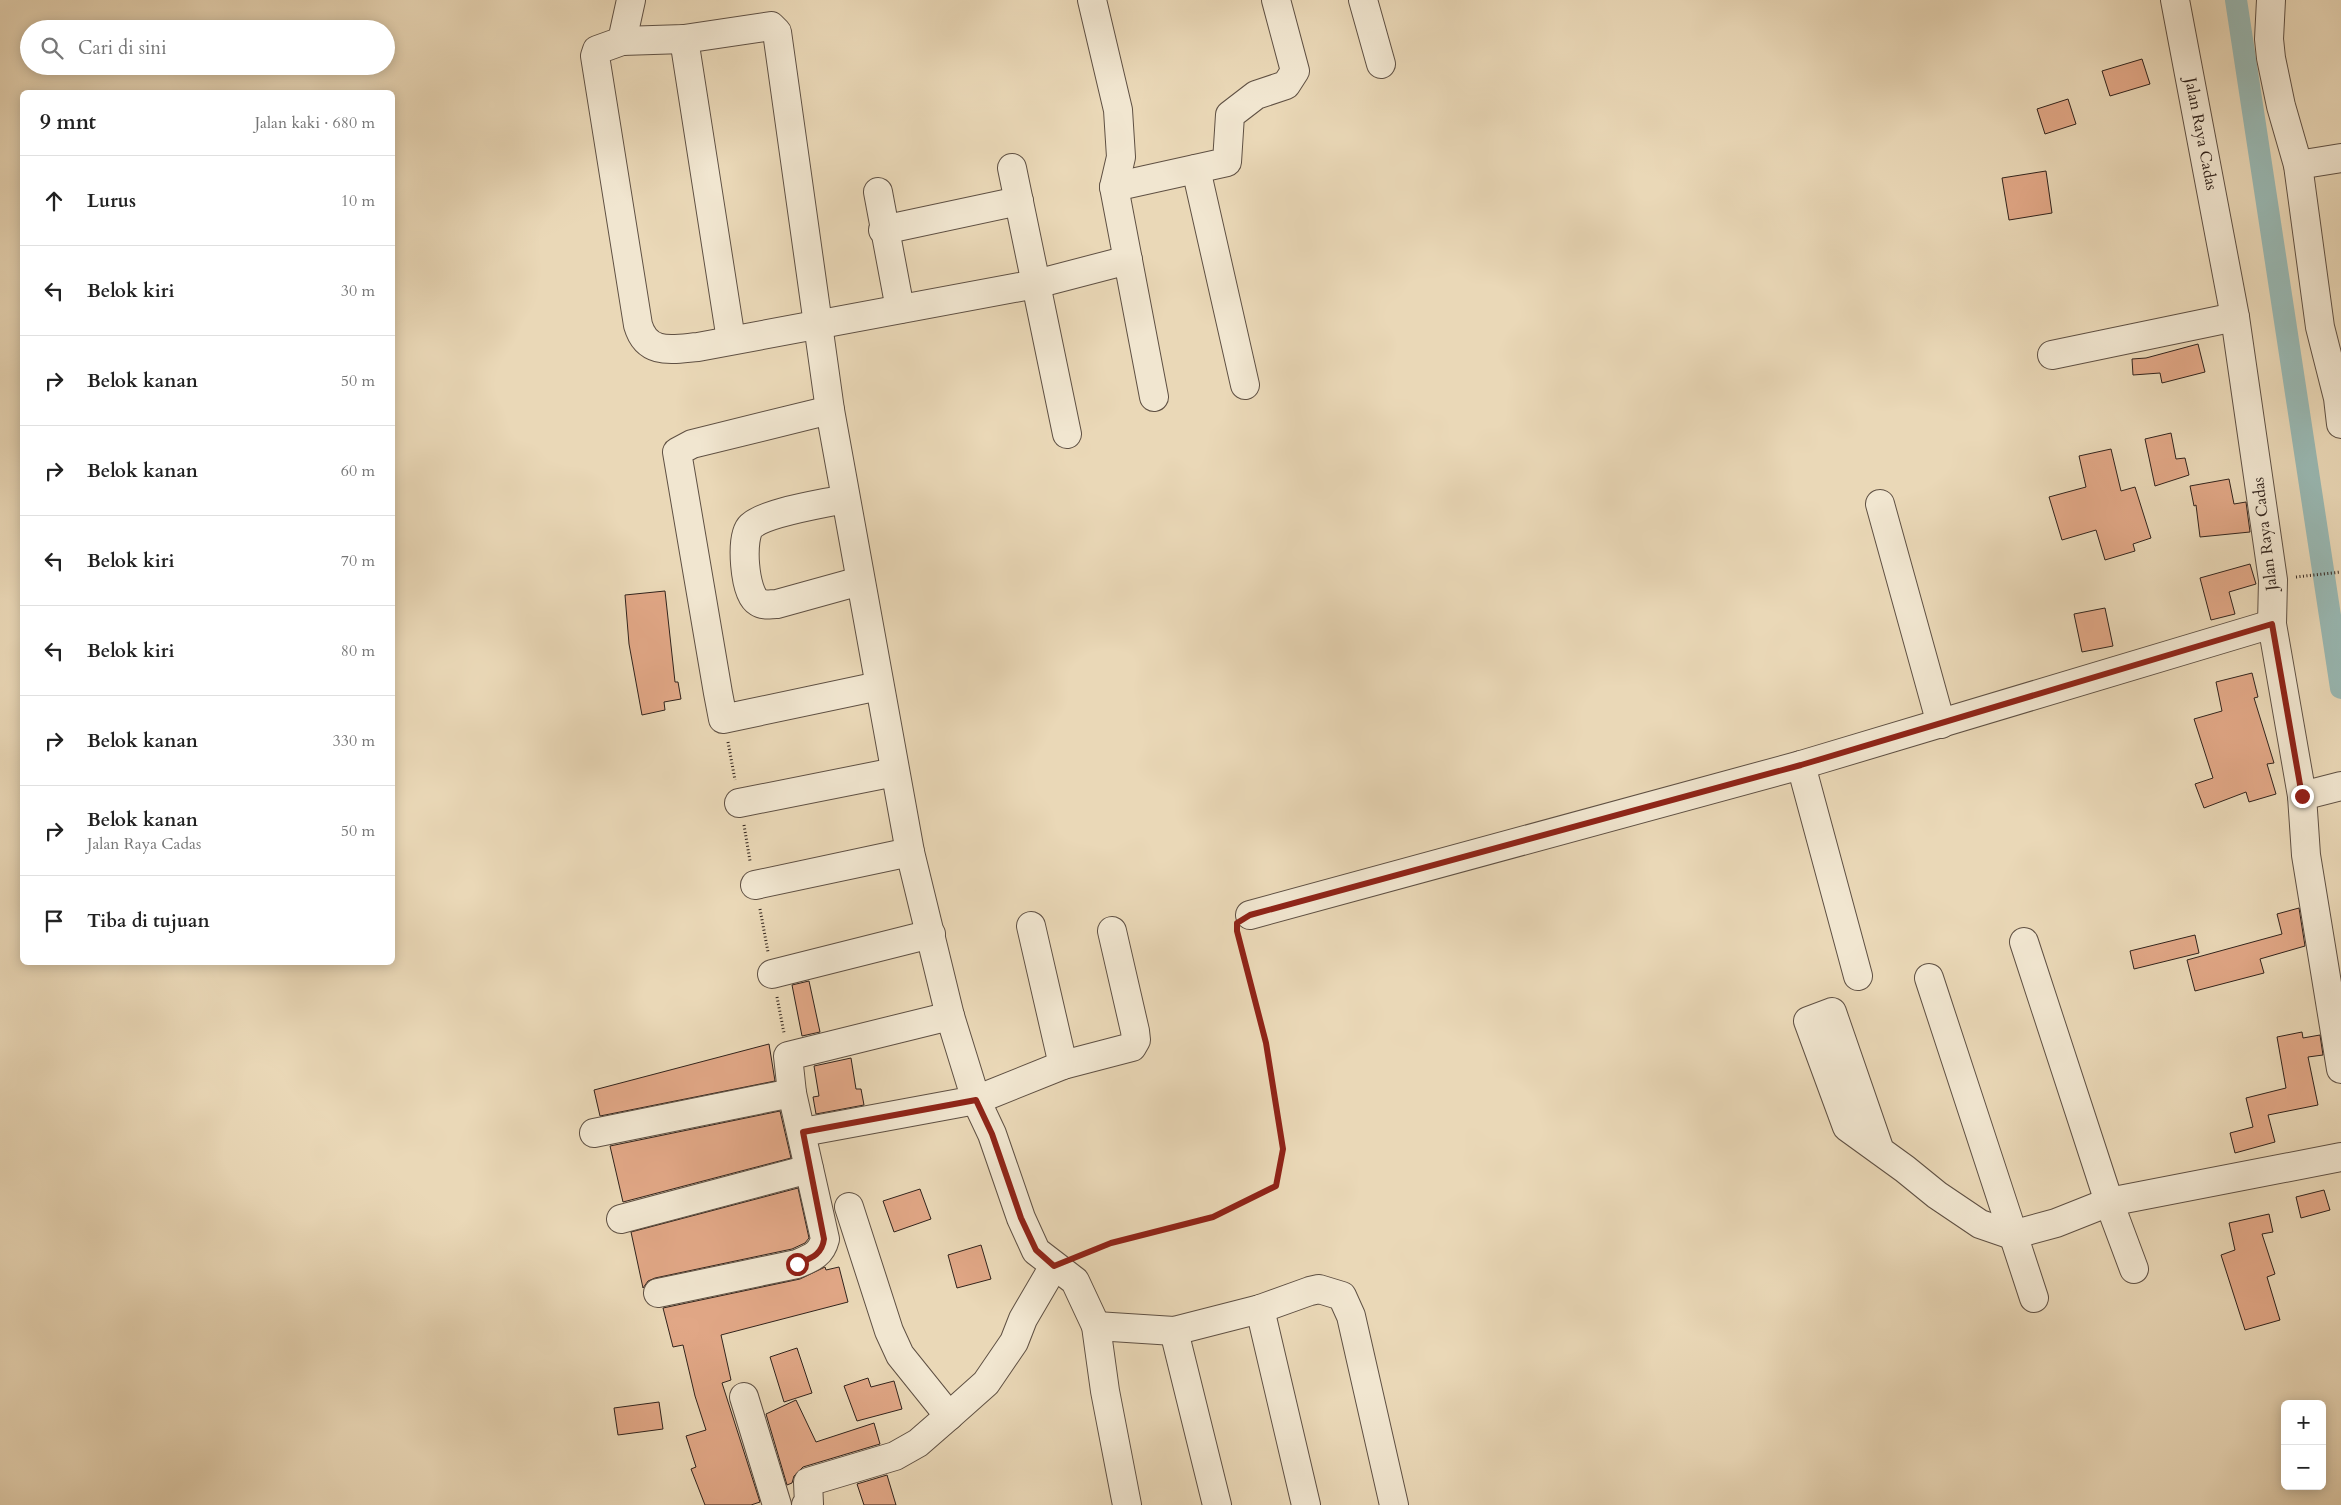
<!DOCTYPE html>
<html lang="id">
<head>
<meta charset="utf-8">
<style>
	body { margin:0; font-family:Cardo,serif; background:#f2f2f2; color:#222 }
	.controls { position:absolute; right:15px; bottom:15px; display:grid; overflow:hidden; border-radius:8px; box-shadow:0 2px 12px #0003 }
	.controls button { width:45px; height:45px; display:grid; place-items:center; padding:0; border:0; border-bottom:1px solid #e0e0e0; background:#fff; color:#222; font:25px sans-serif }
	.stop { position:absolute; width:15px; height:15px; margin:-11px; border:4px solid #8f2418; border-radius:50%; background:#fff }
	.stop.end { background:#8f2418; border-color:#fff; box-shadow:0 1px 5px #0008 }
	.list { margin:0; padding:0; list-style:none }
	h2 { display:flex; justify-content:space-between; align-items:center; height:65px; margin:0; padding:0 20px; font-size:21px }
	h2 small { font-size:16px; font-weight:400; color:#767676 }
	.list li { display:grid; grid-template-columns:32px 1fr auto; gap:15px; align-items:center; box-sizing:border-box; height:90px; padding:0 20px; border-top:1px solid #e0e0e0 }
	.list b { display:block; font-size:19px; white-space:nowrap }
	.list p { margin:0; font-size:16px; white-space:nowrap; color:#767676 }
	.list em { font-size:16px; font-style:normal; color:#767676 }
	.icon { flex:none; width:28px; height:28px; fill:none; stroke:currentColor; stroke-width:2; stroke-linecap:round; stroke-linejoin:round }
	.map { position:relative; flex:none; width:2341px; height:1505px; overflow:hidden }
	.search { position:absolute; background:#fff; box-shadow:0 2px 12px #0003; left:20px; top:20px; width:375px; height:55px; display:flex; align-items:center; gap:12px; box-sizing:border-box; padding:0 18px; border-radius:28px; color:#767676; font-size:19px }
	.panel { position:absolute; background:#fff; box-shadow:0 2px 12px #0003; left:20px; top:90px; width:375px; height:875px; border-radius:8px }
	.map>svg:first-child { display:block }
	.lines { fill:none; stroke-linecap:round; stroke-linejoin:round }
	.canal { stroke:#99b9b4; stroke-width:22 }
	.building { fill:#e1a786; stroke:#31231c }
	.minor-casing { stroke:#5f5043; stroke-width:30 }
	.path { stroke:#31231c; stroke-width:3; stroke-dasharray:1 2.5; stroke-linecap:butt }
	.minor { stroke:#f1e6d0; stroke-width:28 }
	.route { stroke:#8f2418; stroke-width:6 }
	.labels { text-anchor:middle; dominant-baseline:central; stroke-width:4; stroke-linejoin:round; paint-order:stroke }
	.street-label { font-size:16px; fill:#31231c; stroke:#f1e6d0 }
</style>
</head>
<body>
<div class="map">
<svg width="2341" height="1505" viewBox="0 0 2341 1505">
	<rect width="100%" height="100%" fill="#ead8b7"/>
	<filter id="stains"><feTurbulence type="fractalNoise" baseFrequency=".004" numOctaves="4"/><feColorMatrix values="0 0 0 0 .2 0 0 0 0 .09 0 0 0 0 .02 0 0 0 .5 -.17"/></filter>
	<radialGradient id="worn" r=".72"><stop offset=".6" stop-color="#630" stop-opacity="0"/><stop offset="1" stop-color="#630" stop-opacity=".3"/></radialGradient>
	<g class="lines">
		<polyline class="canal" points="2236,0 2341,688"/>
	</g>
	<g class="building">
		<polygon points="2142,59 2150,84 2110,96 2102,71"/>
		<polygon points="2068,99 2076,124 2045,134 2037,109"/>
		<polygon points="2046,171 2052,213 2009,220 2002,178"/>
		<polygon points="2198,344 2205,372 2162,383 2160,373 2133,375 2132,359 2146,358"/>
		<polygon points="2171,433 2176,459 2185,458 2189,475 2155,486 2145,439"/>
		<polygon points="2111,449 2121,491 2135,487 2151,538 2133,544 2135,551 2105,560 2096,530 2062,540 2049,497 2086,487 2079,456"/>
		<polygon points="2229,479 2234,504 2246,502 2250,532 2200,537 2196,505 2194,506 2190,486"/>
		<polygon points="2250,564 2256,584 2229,592 2235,614 2211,620 2200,578"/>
		<polygon points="665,591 675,682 678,682 681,699 664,702 665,710 642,715 629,644 625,595"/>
		<polygon points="2105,608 2113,646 2082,652 2074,614"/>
		<polygon points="2252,673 2258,697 2254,698 2274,763 2267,764 2276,794 2249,802 2246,792 2204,808 2195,784 2213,778 2194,719 2222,711 2216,682"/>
		<polygon points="2299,908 2305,946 2260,959 2264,973 2195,991 2187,960 2282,934 2277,914"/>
		<polygon points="2195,935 2199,953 2134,969 2130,951"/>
		<polygon points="809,981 820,1032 802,1036 792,985"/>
		<polygon points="2302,1032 2303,1038 2320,1035 2323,1055 2308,1057 2318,1105 2268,1115 2275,1142 2235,1153 2230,1133 2253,1127 2246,1098 2286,1088 2277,1037"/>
		<polygon points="769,1044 775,1081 600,1116 594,1090"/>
		<polygon points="851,1058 856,1089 861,1089 864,1105 816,1114 813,1097 819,1096 814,1066"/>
		<polygon points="780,1111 791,1158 623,1202 610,1146"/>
		<polygon points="798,1188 809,1238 805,1243 792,1249 655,1278 648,1281 643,1288 631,1232"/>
		<polygon points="920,1189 931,1219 894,1232 883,1201"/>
		<polygon points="2324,1190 2330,1210 2301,1218 2296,1197"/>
		<polygon points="2269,1214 2273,1232 2262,1234 2275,1274 2267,1277 2280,1320 2245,1330 2221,1255 2235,1250 2229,1223"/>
		<polygon points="981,1245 991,1279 957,1288 948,1255"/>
		<polygon points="825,1267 826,1270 839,1267 848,1302 721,1335 731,1380 722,1383 760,1502 751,1505 705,1505 691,1469 696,1467 686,1436 706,1430 695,1396 683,1345 673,1347 663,1308 800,1279"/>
		<polygon points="797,1348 812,1393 784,1402 770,1357"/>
		<polygon points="868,1378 871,1387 894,1381 902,1409 857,1421 844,1386"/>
		<polygon points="796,1400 816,1442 874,1423 880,1444 803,1467 794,1476 792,1483 787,1485 766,1414"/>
		<polygon points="659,1402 663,1429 618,1435 614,1408"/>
		<polygon points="887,1475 896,1505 864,1505 857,1484"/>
	</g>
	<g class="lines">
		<defs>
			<g id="minor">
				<path d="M631 0 622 41 597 50 595 56 638 325C647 356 673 349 698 347L1036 284 1128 260"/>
				<polyline points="1092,0 1118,110 1121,157 1114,187 1154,397"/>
				<polyline points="1363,0 1381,64"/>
				<polyline points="2175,0 2235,317 2273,580 2272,624 2302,796 2306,855 2341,1069"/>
				<polyline points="2271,0 2269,39 2271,58 2281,106 2298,165 2320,327 2338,398 2341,424"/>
				<polyline points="684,39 731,340"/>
				<polyline points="622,41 684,39 771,26 777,32 830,410 910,852 950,1016 976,1100 992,1134 1021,1218 1036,1251 1075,1281 1096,1326 1105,1391 1127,1505"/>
				<polyline points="2298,165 2341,158"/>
				<polyline points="1012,168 1067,434"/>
				<polyline points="1196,169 1245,385"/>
				<polyline points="1114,187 1227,162 1230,115 1256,95 1286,85 1295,71 1276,0"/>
				<polyline points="878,192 900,309"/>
				<polyline points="883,230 1019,201"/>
				<polyline points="2052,355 2235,317"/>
				<polyline points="830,410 692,444 677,452 718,693 723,719 879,686"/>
				<path d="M844 499C823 504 766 512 751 526 740 536 744 594 758 602 764 606 770 604 777 604L860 581"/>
				<polyline points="1880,504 1941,724"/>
				<polyline points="1801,765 1858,976"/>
				<polyline points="2302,796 2341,786"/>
				<polyline points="739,803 895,772"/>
				<polyline points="755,885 910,852"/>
				<polyline points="1250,915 1801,765 2272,624"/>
				<polyline points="1031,926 1063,1065"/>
				<polyline points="2024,942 2109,1202 2134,1269"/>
				<polyline points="772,974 931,934"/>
				<polyline points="1929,978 2034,1298"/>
				<polyline points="803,1132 976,1100 1063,1065 1132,1047 1136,1040 1135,1031 1112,931"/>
				<polyline points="594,1133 792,1093"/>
				<polyline points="1880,1151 1832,1012 1808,1021 1847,1127 1905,1169 1937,1195 1980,1224 2012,1235 2056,1223 2109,1202 2341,1157"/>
				<polyline points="849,1207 889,1331 900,1355 949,1416"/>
				<polyline points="621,1219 809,1169"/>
				<path d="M658 1293 797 1264C811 1258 821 1255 825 1239L792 1093 788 1056 950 1016"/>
				<polyline points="1260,1309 1306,1505"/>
				<polyline points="1096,1326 1174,1331 1260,1309 1310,1291 1319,1289 1342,1296 1351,1316 1394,1505"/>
				<polyline points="1174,1331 1217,1505"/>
				<polyline points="744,1397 777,1505"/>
				<polyline points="806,1505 809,1504 808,1482 895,1456 918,1443 949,1416 986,1383 1014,1342 1023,1319 1054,1266"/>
			</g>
		</defs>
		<use href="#minor" class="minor-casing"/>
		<g class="path">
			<polyline points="2296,577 2341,572"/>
			<polyline points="728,742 735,780"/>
			<polyline points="744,825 750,861"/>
			<polyline points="760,909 768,952"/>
			<polyline points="777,997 784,1033"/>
			<polyline points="1081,1255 1111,1243 1213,1217 1276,1186 1283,1149 1266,1043 1239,936"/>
		</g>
		<use href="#minor" class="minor"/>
	</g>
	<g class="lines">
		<path class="route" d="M797 1264C811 1258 822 1255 824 1239L803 1132 976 1100 992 1134 1021 1218 1036 1250 1054 1266 1111 1243 1213 1217 1276 1186 1283 1149 1266 1043 1237 931V923L1250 915 1801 765 2272 624 2302 796"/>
	</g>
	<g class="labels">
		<g class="street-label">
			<text transform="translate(2201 134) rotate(79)">Jalan Raya Cadas</text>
			<text transform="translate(2265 534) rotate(-97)">Jalan Raya Cadas</text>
		</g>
	</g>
	<rect width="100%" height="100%" filter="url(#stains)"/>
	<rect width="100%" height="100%" fill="url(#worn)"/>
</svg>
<div class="controls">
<button>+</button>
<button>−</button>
</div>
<div class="stop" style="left:797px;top:1264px"></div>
<div class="stop end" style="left:2302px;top:796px"></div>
<div class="search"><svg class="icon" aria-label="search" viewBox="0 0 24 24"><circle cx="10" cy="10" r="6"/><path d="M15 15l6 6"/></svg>Cari di sini</div>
<section class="panel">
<h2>9 mnt<small>Jalan kaki · 680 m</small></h2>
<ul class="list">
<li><svg class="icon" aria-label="ahead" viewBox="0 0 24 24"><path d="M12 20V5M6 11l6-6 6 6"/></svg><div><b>Lurus</b></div><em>10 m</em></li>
<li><svg class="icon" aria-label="left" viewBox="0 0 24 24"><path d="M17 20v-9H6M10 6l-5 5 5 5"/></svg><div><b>Belok kiri</b></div><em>30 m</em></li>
<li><svg class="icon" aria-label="right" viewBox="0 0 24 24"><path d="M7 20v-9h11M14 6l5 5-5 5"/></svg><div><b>Belok kanan</b></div><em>50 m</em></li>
<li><svg class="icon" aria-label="right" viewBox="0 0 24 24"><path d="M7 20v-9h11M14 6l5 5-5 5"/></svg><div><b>Belok kanan</b></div><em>60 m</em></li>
<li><svg class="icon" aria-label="left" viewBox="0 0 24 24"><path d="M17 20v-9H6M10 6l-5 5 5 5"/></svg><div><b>Belok kiri</b></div><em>70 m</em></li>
<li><svg class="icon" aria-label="left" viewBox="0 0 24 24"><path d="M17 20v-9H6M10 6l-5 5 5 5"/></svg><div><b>Belok kiri</b></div><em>80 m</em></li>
<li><svg class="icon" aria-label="right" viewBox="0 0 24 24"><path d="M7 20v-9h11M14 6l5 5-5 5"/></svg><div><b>Belok kanan</b></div><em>330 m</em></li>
<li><svg class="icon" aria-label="right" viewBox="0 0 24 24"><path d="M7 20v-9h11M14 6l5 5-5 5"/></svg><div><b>Belok kanan</b><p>Jalan Raya Cadas</p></div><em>50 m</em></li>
<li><svg class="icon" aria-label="arrive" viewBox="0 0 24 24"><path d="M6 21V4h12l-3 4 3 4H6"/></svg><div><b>Tiba di tujuan</b></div></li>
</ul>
</section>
</div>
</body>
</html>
